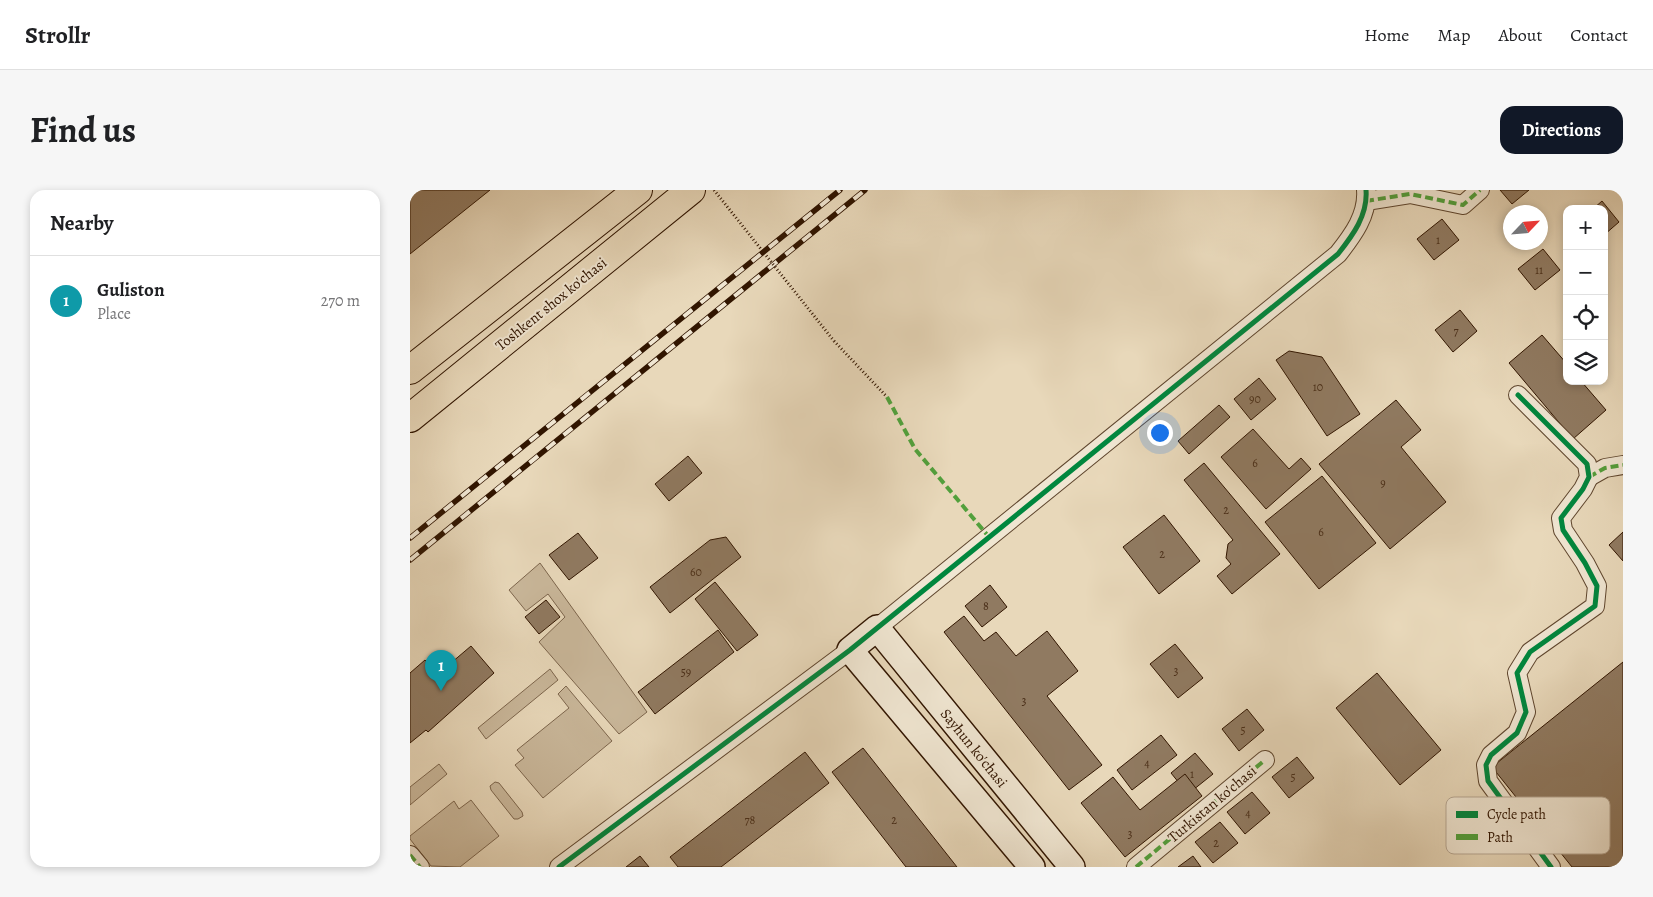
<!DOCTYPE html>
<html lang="en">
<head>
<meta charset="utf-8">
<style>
	body { margin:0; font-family:Alegreya,serif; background:#f6f6f6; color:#202124 }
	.controls { position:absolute; right:15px; top:15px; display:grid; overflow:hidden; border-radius:10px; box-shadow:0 2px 8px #0003 }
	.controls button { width:45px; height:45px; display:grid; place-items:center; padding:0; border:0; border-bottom:1px solid #e0e0e0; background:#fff; color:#202124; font:25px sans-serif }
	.compass { position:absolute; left:1093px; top:15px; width:45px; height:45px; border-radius:50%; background:#fff; box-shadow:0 2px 8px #0003; rotate:64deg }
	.you { position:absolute; left:749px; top:242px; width:18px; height:18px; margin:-12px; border:4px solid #fff; border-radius:50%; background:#1a73e8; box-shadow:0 0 0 8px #1a73e833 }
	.badge { display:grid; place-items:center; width:32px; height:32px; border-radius:50%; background:#111827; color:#fff; font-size:16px; font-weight:700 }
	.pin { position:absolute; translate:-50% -41px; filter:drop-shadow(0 1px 2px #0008) }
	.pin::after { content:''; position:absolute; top:26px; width:18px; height:15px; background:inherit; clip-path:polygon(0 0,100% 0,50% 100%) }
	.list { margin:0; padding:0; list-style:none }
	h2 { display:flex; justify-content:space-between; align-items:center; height:65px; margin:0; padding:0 20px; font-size:21px }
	h2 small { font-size:16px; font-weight:400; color:#757577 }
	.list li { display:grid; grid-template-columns:32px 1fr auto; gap:15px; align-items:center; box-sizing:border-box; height:90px; padding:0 20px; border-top:1px solid #e0e0e0 }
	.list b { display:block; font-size:19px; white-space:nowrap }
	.list p { margin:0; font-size:16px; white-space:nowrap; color:#757577 }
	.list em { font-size:16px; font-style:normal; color:#757577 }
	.icon { flex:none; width:28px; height:28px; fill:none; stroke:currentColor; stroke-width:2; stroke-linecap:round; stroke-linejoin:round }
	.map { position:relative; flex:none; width:1213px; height:677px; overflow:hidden; border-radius:15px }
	header { display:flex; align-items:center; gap:30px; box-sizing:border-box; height:70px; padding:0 25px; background:#fff; border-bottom:1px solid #e0e0e0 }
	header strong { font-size:24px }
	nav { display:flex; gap:28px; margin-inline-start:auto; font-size:18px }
	.intro { display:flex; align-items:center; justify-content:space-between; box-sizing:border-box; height:120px; padding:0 30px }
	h1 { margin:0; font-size:35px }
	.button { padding:12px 22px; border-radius:15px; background:#111827; color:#fff; font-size:18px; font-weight:700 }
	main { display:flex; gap:30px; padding:0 30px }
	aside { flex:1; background:#fff; border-radius:15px; box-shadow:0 2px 8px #0003 }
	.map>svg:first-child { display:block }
	.green { fill:#c9b79a; stroke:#7d664d }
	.building { fill:#907a61; stroke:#311500 }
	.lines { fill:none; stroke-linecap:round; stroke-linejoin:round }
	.street-casing { stroke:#5f462e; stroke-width:20 }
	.secondary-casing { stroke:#311500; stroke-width:28 }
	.highway-casing { stroke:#311500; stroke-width:30 }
	.path { stroke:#311500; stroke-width:3; stroke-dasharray:1 2.5; stroke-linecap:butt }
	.street { stroke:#f0e6d2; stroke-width:18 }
	.secondary { stroke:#f0e6d2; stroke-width:25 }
	.highway { stroke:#e8d8ba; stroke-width:28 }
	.rail-casing { stroke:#311500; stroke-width:5.5 }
	.rail { stroke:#f0e6d2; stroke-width:4; stroke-dasharray:11; stroke-linecap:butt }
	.path-bridge { stroke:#311500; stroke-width:3; stroke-dasharray:1 2.5; stroke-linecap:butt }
	.quiet { stroke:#52a03c; stroke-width:4; stroke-dasharray:8 4; stroke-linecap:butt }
	.cycleway-casing { stroke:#f0e6d2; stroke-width:8 }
	.cycleway { stroke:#00873e; stroke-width:5 }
	.labels { text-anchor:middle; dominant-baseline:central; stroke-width:4; stroke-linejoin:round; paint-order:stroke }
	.number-label { font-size:12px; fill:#492e18 }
	.street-label { font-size:15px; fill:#311500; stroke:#f0e6d2 }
	.key { fill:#f0e6d2; stroke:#b7a793; stroke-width:1 }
	.key-label { font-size:14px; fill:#311500 }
</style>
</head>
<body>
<header>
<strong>Strollr</strong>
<nav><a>Home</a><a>Map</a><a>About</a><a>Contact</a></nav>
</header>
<div class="intro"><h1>Find us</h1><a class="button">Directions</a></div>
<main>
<aside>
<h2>Nearby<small></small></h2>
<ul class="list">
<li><span class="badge" style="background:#0f9aa8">1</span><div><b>Guliston</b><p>Place</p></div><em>270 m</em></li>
</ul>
</aside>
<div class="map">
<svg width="1213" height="677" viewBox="0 0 1213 677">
	<rect width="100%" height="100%" fill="#e8d8ba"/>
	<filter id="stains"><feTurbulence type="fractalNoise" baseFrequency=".004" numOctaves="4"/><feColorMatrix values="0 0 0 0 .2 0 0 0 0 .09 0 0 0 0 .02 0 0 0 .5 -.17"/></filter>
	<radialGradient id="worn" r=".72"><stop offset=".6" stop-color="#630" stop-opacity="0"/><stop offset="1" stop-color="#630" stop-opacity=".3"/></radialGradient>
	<g class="green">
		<polygon points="130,373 237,522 209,544 129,452 155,427 138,404 116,421 99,400"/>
		<polygon points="140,479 148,490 76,549 68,538"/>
		<polygon points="156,496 202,551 133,608 105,575 114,568 107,560 159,518 148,504"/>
		<polygon points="29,574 37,584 0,615 0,597"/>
		<polygon points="85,592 89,593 112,622 113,626 108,629 104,629 81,600 80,596"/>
		<polygon points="61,610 89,646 50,677 21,676 0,649 0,646 44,611 49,619"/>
	</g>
	<g class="building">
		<polygon points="0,0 80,0 0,64"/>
		<polygon points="1090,0 1119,0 1102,14"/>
		<polygon points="1192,11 1209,32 1194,45 1194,19 1183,19"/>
		<polygon points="1032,29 1049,50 1024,70 1007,49"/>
		<polygon points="1133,59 1150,80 1125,100 1108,79"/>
		<polygon points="1050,120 1067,141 1043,162 1025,140"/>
		<polygon points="1132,145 1157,174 1157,191 1171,191 1196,220 1163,249 1099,173"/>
		<polygon points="879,161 912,167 950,224 917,246 866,170"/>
		<polygon points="849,188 866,209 841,230 824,209"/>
		<polygon points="986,210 1011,240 991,257 1036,312 980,359 909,274"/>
		<polygon points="809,215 820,227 779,264 768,251"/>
		<polygon points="843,239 879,279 891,268 901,279 856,319 811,267"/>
		<polygon points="278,266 292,283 259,311 245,294"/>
		<polygon points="794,273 870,364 822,404 807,386 821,374 816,368 818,354 823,350 774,290"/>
		<polygon points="912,286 966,353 909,399 855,332"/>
		<polygon points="754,325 790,371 749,404 713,357"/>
		<polygon points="1213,342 1213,371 1199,355"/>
		<polygon points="168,343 188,368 159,390 139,365"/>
		<polygon points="316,347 331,367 260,423 240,397 300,350"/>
		<polygon points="305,392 348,445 327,461 285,409"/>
		<polygon points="580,395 597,417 572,437 555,416"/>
		<polygon points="136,410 150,427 129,444 115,427"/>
		<polygon points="554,426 574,451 586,442 606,466 637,441 668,481 637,506 692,575 659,600 534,442"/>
		<polygon points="308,440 324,462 245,524 228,502"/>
		<polygon points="765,454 793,488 768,508 740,474"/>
		<polygon points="61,456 84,483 18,542 16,540 0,553 0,483 15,470 28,484"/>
		<polygon points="1213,472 1213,677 1162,677 1082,577"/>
		<polygon points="967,483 1031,560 990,595 926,518"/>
		<polygon points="837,519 854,540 829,561 812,539"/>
		<polygon points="751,545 767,565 722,600 707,580"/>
		<polygon points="453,558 547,677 496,677 422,582"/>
		<polygon points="395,562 419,593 311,677 268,677 260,667"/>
		<polygon points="785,563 803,584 778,604 761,583"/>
		<polygon points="887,567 904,588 879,608 862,587"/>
		<polygon points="775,584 792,606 715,667 671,613 703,587 730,620"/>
		<polygon points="842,602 860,623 835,644 817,622"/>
		<polygon points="810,632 828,653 803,673 785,652"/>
		<polygon points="230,666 239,677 216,677"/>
		<polygon points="783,666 791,677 768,677"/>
	</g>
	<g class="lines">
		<defs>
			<g id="street">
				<polyline points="956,11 1000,4 1053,15 1070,0"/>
				<polyline points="1108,205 1177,274 1179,287 1173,299 1151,328 1153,340 1175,373 1187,396 1185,416 1120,462 1107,483 1116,522 1107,543 1081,565 1076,575 1078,591 1141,677"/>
				<polyline points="1179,287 1195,278 1213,275"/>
				<path d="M467 438 928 64C943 45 958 25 956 0"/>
				<polyline points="0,665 10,677"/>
				<polyline points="149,677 440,460"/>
				<polyline points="726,677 855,570"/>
			</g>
			<polyline id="secondary" points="622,677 440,460 467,438 662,677"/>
			<g id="highway">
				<polyline points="0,180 228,0"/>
				<polyline points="0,228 281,0"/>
			</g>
		</defs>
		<use href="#street" class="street-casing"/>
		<use href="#secondary" class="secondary-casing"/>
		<use href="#highway" class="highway-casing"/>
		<polyline class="path" points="424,151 477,207"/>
		<use href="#street" class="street"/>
		<use href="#secondary" class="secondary"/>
		<use href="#highway" class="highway"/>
		<defs>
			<g id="rail">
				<polyline points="0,348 430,0"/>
				<polyline points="0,370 455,0"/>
			</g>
		</defs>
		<use href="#rail" class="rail-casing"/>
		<use href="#rail" class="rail"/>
		<polyline class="path-bridge" points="304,0 424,151"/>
		<g class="quiet">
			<polyline points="956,11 1000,4 1053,15 1070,0"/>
			<polyline points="477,207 505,259 579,347"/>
			<polyline points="1179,287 1195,278 1213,275"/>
			<polyline points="0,665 10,677"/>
			<polyline points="726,677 855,570"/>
		</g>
		<defs>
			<g id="cycleway">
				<polyline points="1108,205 1177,274 1179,287 1173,299 1151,328 1153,340 1175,373 1187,396 1185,416 1120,462 1107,483 1116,522 1107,543 1081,565 1076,575 1078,591 1141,677"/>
				<path d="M149 677 440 460 928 64C943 45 958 25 956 0"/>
			</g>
		</defs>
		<use href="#cycleway" class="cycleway-casing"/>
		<use href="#cycleway" class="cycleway"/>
	</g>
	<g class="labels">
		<g class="number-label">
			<text x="1028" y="50">1</text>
			<text x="1129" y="80">11</text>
			<text x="1046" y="141">7</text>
			<text x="908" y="197">10</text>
			<text x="845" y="209">90</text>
			<text x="845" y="273">6</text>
			<text x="973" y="293">9</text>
			<text x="816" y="320">2</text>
			<text x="911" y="342">6</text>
			<text x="752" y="364">2</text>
			<text x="286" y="382">60</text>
			<text x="576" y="416">8</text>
			<text x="766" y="481">3</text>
			<text x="276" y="482">59</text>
			<text x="614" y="511">3</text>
			<text x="833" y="540">5</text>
			<text x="737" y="573">4</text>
			<text x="782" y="584">1</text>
			<text x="883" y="587">5</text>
			<text x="838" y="623">4</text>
			<text x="340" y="630">78</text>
			<text x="484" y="630">2</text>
			<text x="720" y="644">3</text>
			<text x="806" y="653">2</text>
		</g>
		<g class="street-label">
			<text transform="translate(141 114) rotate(-39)">Toshkent shox ko'chasi</text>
			<text transform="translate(564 558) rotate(51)">Sayhun ko'chasi</text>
			<text transform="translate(802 614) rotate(-40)">Turkistan ko'chasi</text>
		</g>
	</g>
	<rect x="1036" y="607" width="164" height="57" rx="8" class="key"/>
	<rect x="1046" y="621" width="22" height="7" fill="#00873e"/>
	<rect x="1046" y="644" width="22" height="6" fill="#52a03c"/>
	<g class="key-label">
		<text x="1077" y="629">Cycle path</text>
		<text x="1077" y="652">Path</text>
	</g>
	<rect width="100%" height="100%" filter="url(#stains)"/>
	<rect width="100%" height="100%" fill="url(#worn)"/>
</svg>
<div class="controls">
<button>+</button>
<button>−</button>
<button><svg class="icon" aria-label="locate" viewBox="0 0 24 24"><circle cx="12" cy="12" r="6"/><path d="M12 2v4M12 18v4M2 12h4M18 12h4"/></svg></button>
<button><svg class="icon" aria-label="layers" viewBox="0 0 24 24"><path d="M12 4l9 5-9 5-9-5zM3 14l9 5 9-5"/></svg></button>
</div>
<svg class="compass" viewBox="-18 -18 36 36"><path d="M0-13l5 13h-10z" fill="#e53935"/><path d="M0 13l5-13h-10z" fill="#757577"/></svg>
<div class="you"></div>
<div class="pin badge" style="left:31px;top:501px;background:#0f9aa8">1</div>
</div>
</main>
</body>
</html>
